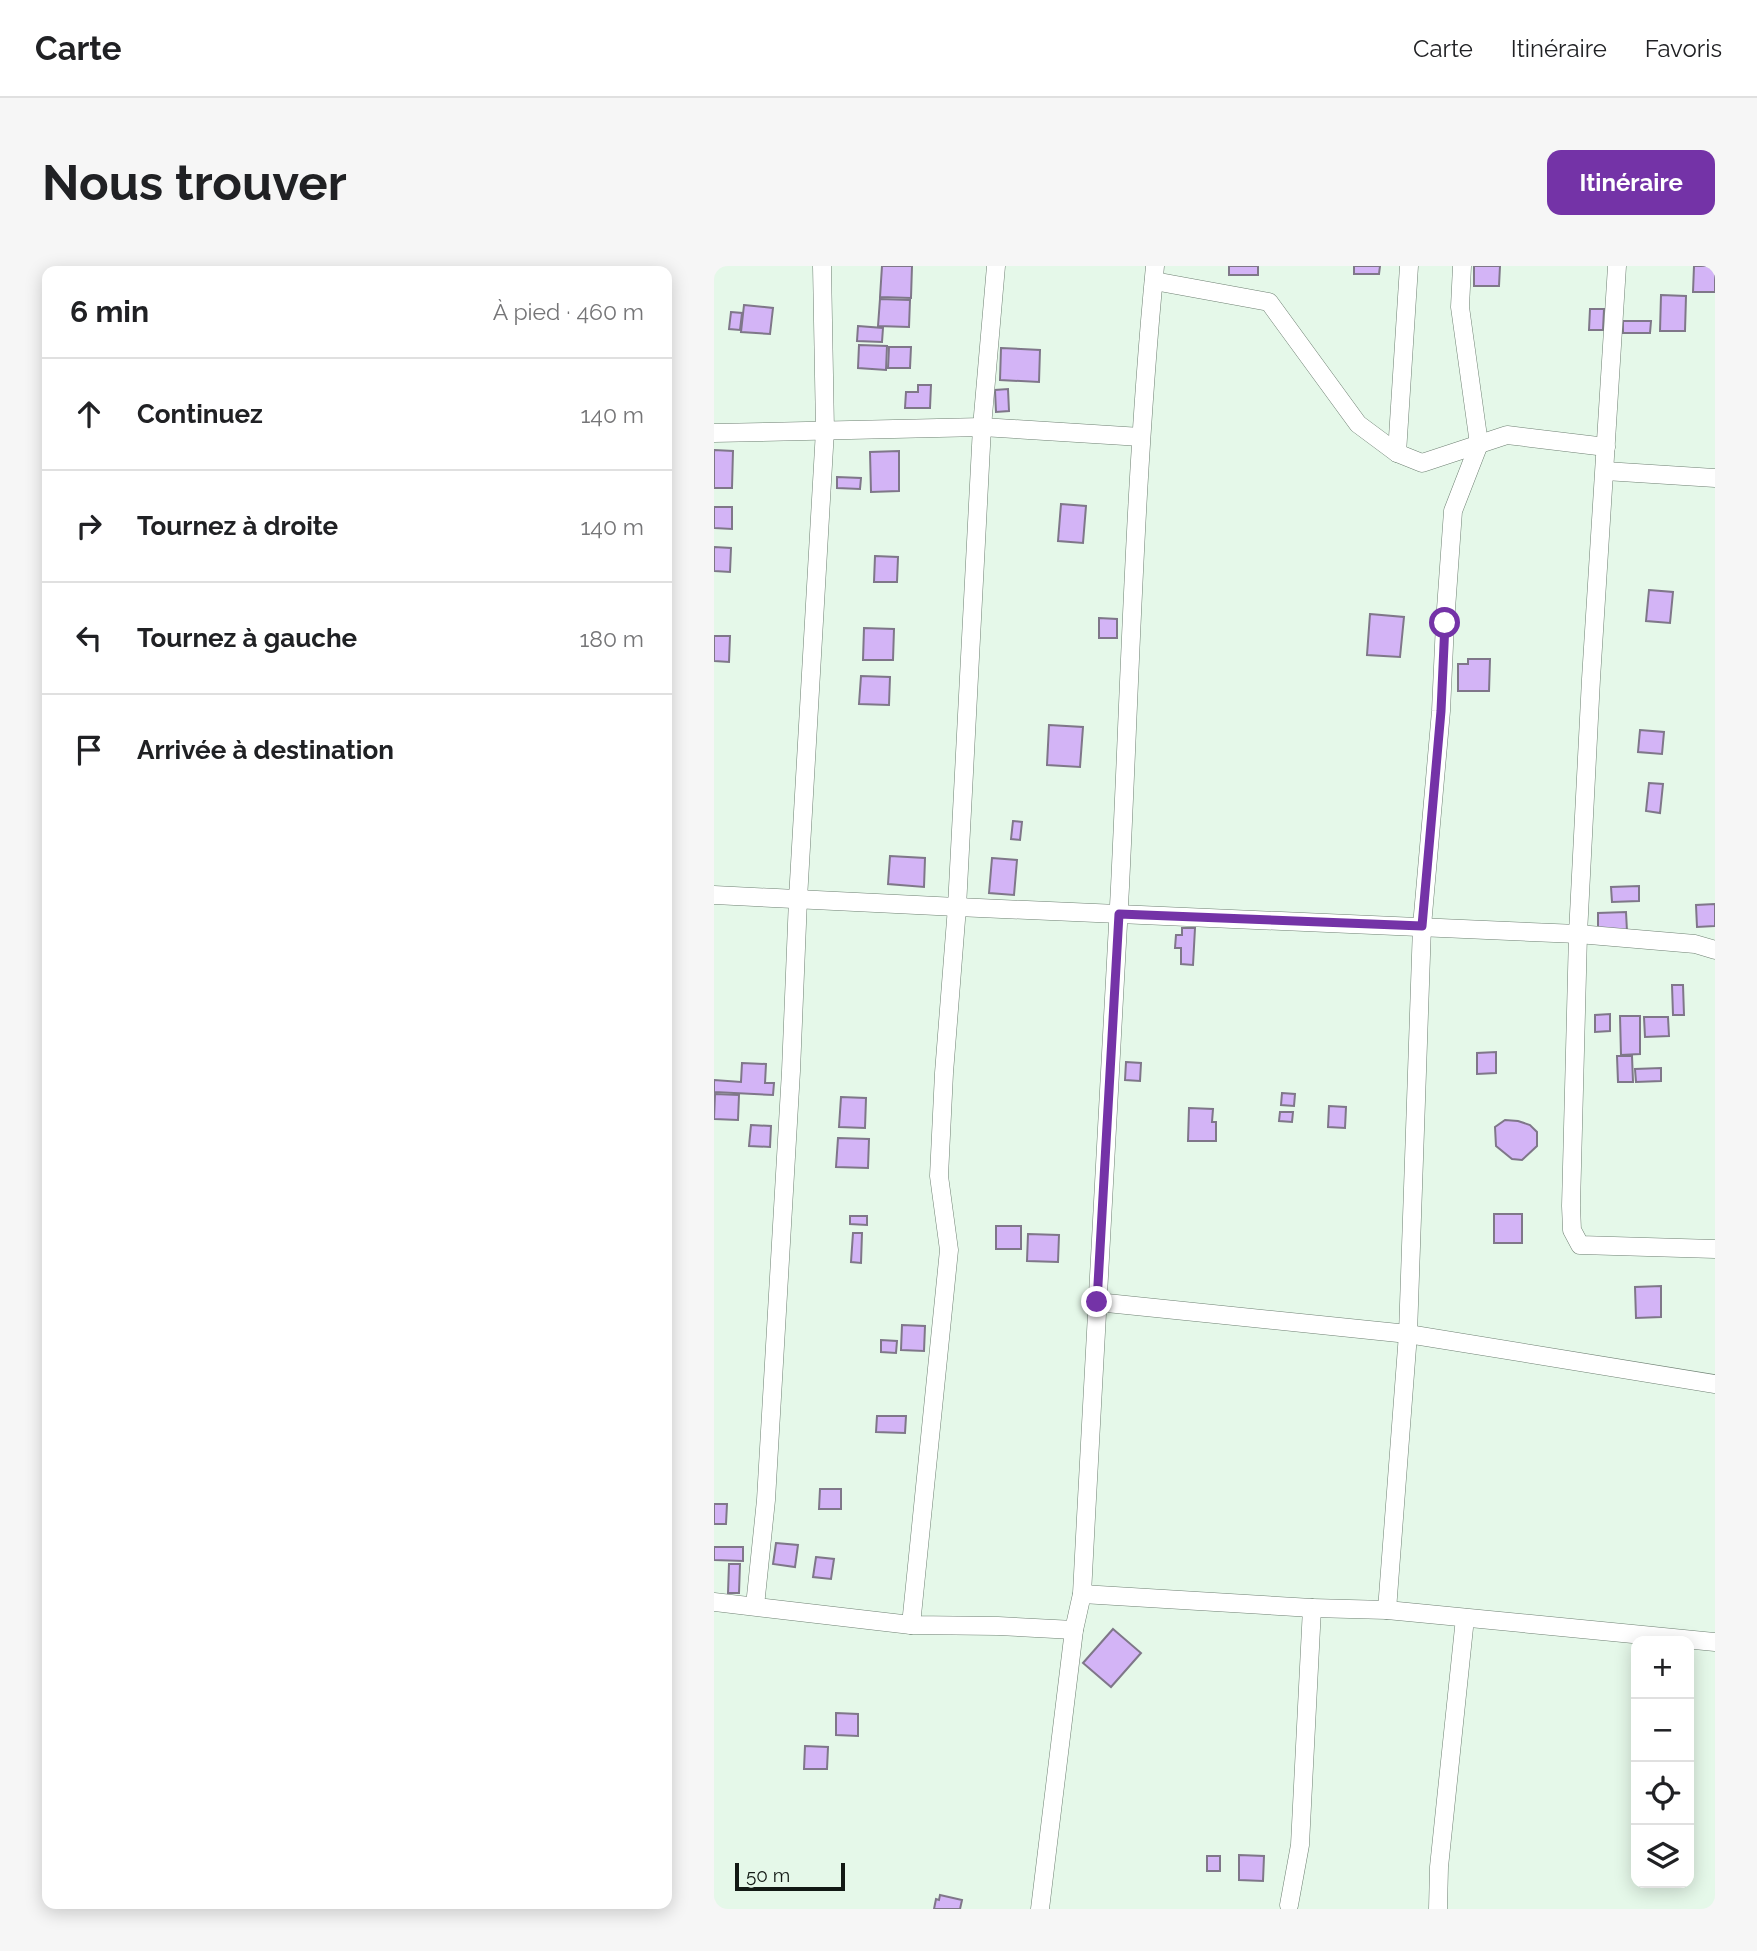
<!DOCTYPE html>
<html lang="fr">
<head>
<meta charset="utf-8">
<style>
	body { margin:0; font-family:Raleway,sans-serif; background:#f6f6f6; color:#202124 }
	.controls { position:absolute; right:21px; bottom:21px; display:grid; overflow:hidden; border-radius:14px; box-shadow:0 4px 18px #0003 }
	.controls button { width:63px; height:63px; display:grid; place-items:center; padding:0; border:0; border-bottom:2px solid #e0e0e0; background:#fff; color:#202124; font:35px sans-serif }
	.scale { position:absolute; left:21px; bottom:18px; width:110px; box-sizing:border-box; padding-left:7px; border:4px solid #121914; border-top:0; font-size:19px; line-height:24px; white-space:nowrap; color:#121914; -webkit-text-stroke:5px #e5f8e9; paint-order:stroke }
	.stop { position:absolute; width:21px; height:21px; margin:-16px; border:5px solid #7433a7; border-radius:50%; background:#fff }
	.stop.end { background:#7433a7; border-color:#fff; box-shadow:0 2px 7px #0008 }
	.list { margin:0; padding:0; list-style:none }
	h2 { display:flex; justify-content:space-between; align-items:center; height:91px; margin:0; padding:0 28px; font-size:30px }
	h2 small { font-size:23px; font-weight:400; color:#757577 }
	.list li { display:grid; grid-template-columns:46px 1fr auto; gap:21px; align-items:center; box-sizing:border-box; height:112px; padding:0 28px; border-top:2px solid #e0e0e0 }
	.list b { display:block; font-size:26px; white-space:nowrap }
	.list em { font-size:23px; font-style:normal; color:#757577 }
	.icon { flex:none; width:38px; height:38px; fill:none; stroke:currentColor; stroke-width:2; stroke-linecap:round; stroke-linejoin:round }
	.map { position:relative; flex:none; width:1001px; height:1643px; overflow:hidden; border-radius:14px }
	header { display:flex; align-items:center; gap:42px; box-sizing:border-box; height:98px; padding:0 35px; background:#fff; border-bottom:2px solid #e0e0e0 }
	header strong { font-size:33px }
	nav { display:flex; gap:38px; margin-inline-start:auto; font-size:24px }
	.intro { display:flex; align-items:center; justify-content:space-between; box-sizing:border-box; height:168px; padding:0 42px }
	h1 { margin:0; font-size:49px }
	.button { padding:18px 32px; border-radius:14px; background:#7433a7; color:#fff; font-size:24px; font-weight:700 }
	main { display:flex; gap:42px; padding:0 42px }
	aside { flex:1; background:#fff; border-radius:14px; box-shadow:0 4px 18px #0003 }
	.map>svg:first-child { display:block }
	.building { fill:#d3b4f6; stroke:#7f7789; stroke-width:2 }
	.lines { fill:none; stroke-linecap:round; stroke-linejoin:round }
	.minor-casing { stroke:#6f8073; stroke-width:19 }
	.minor { stroke:#fff; stroke-width:18 }
	.route { stroke:#7433a7; stroke-width:9 }
</style>
</head>
<body>
<header>
<strong>Carte</strong>
<nav><a>Carte</a><a>Itinéraire</a><a>Favoris</a></nav>
</header>
<div class="intro"><h1>Nous trouver</h1><a class="button">Itinéraire</a></div>
<main>
<aside>
<h2>6 min<small>À pied · 460 m</small></h2>
<ul class="list">
<li><svg class="icon" aria-label="ahead" viewBox="0 0 24 24"><path d="M12 20V5M6 11l6-6 6 6"/></svg><div><b>Continuez</b></div><em>140 m</em></li>
<li><svg class="icon" aria-label="right" viewBox="0 0 24 24"><path d="M7 20v-9h11M14 6l5 5-5 5"/></svg><div><b>Tournez à droite</b></div><em>140 m</em></li>
<li><svg class="icon" aria-label="left" viewBox="0 0 24 24"><path d="M17 20v-9H6M10 6l-5 5 5 5"/></svg><div><b>Tournez à gauche</b></div><em>180 m</em></li>
<li><svg class="icon" aria-label="arrive" viewBox="0 0 24 24"><path d="M6 21V4h12l-3 4 3 4H6"/></svg><div><b>Arrivée à destination</b></div></li>
</ul>
</aside>
<div class="map">
<svg width="1001" height="1643" viewBox="0 0 1001 1643">
	<rect width="100%" height="100%" fill="#e5f8e9"/>
	<g class="building">
		<polygon points="168,0 198,0 197,32 166,31"/>
		<rect x="515" y="0" width="29" height="9"/>
		<polygon points="640,0 666,0 665,8 640,8"/>
		<polygon points="760,0 786,0 785,20 760,20"/>
		<polygon points="980,0 1001,0 1001,26 979,26"/>
		<polygon points="947,29 972,30 971,65 946,65"/>
		<polygon points="166,33 196,34 195,61 164,60"/>
		<polygon points="30,39 59,42 56,68 27,66"/>
		<polygon points="876,43 890,43 889,64 875,64"/>
		<polygon points="17,46 28,47 26,64 15,63"/>
		<polygon points="909,55 937,55 936,67 909,67"/>
		<polygon points="144,60 169,62 168,76 143,75"/>
		<polygon points="145,79 173,80 172,104 144,102"/>
		<polygon points="175,81 197,81 196,102 174,102"/>
		<polygon points="287,82 326,84 325,116 286,114"/>
		<polygon points="204,119 217,119 216,142 191,142 192,126 204,126"/>
		<polygon points="294,123 295,145 282,146 281,124"/>
		<polygon points="0,184 19,185 18,222 0,222"/>
		<polygon points="185,185 185,225 157,226 156,186"/>
		<polygon points="123,211 147,212 146,223 123,222"/>
		<polygon points="347,238 372,240 369,277 344,275"/>
		<polygon points="0,241 18,241 18,263 0,262"/>
		<polygon points="0,281 17,282 16,306 0,305"/>
		<polygon points="161,290 184,291 183,316 160,316"/>
		<polygon points="935,324 959,326 956,357 932,355"/>
		<polygon points="656,348 690,351 686,391 653,389"/>
		<polygon points="385,352 403,353 403,372 385,372"/>
		<polygon points="150,362 180,363 179,394 149,394"/>
		<polygon points="0,370 16,370 15,396 0,395"/>
		<polygon points="754,393 776,393 775,425 744,425 744,398 754,398"/>
		<polygon points="147,410 176,411 175,439 145,438"/>
		<polygon points="335,459 369,461 366,501 333,499"/>
		<polygon points="926,464 950,466 948,488 924,486"/>
		<polygon points="935,517 949,518 946,547 932,545"/>
		<polygon points="299,555 308,556 306,574 297,573"/>
		<polygon points="176,590 211,592 210,621 174,618"/>
		<polygon points="278,592 303,594 300,629 275,627"/>
		<polygon points="925,620 925,635 898,636 897,621"/>
		<polygon points="1001,638 1001,660 983,661 982,639"/>
		<polygon points="912,646 913,665 884,665 884,647"/>
		<polygon points="468,662 481,662 479,699 467,698 467,682 461,682 462,669 468,669"/>
		<polygon points="958,719 969,719 970,749 959,749"/>
		<polygon points="896,748 896,765 881,766 881,749"/>
		<polygon points="906,750 926,750 926,788 907,789"/>
		<polygon points="930,751 954,751 955,770 931,771"/>
		<polygon points="782,786 782,807 763,808 763,787"/>
		<polygon points="903,790 918,790 919,816 904,816"/>
		<polygon points="412,796 427,797 426,815 411,814"/>
		<polygon points="28,797 52,798 51,817 60,817 59,829 0,826 0,814 27,816"/>
		<polygon points="947,802 947,815 922,816 921,803"/>
		<polygon points="568,827 581,828 580,840 567,839"/>
		<polygon points="1,828 25,829 24,854 0,853"/>
		<polygon points="127,831 152,832 151,862 125,861"/>
		<polygon points="615,840 632,841 631,862 614,861"/>
		<polygon points="475,842 499,843 498,856 502,856 502,875 474,875"/>
		<polygon points="566,846 579,846 578,856 565,855"/>
		<polygon points="791,854 804,855 816,859 823,866 823,880 808,894 798,893 782,880 781,861"/>
		<polygon points="37,859 57,860 56,881 35,880"/>
		<polygon points="124,872 155,873 154,902 122,901"/>
		<rect x="780" y="948" width="28" height="29"/>
		<polygon points="136,950 153,950 153,959 136,958"/>
		<rect x="282" y="960" width="25" height="23"/>
		<polygon points="139,967 148,967 147,997 137,996"/>
		<polygon points="314,968 345,969 344,996 313,995"/>
		<polygon points="947,1020 947,1051 922,1052 921,1021"/>
		<polygon points="188,1059 211,1060 210,1085 187,1084"/>
		<polygon points="167,1074 183,1075 182,1087 167,1086"/>
		<polygon points="163,1150 192,1150 191,1167 162,1166"/>
		<polygon points="106,1223 127,1223 127,1243 105,1243"/>
		<polygon points="0,1238 13,1238 12,1258 0,1258"/>
		<polygon points="62,1277 84,1279 81,1301 59,1298"/>
		<polygon points="0,1281 29,1281 29,1295 0,1294"/>
		<polygon points="102,1291 120,1293 117,1313 99,1311"/>
		<polygon points="15,1298 26,1298 25,1327 14,1327"/>
		<polygon points="399,1363 427,1387 397,1421 369,1397"/>
		<polygon points="122,1447 144,1448 144,1470 122,1469"/>
		<polygon points="91,1480 114,1481 113,1503 90,1503"/>
		<polygon points="525,1589 550,1590 549,1615 525,1614"/>
		<rect x="493" y="1590" width="13" height="15"/>
		<polygon points="226,1629 248,1634 246,1643 220,1643 222,1633 225,1634"/>
	</g>
	<g class="lines">
		<defs>
			<g id="minor">
				<polyline points="903,0 877,413 864,668 857,940 858,964 866,979 1001,983"/>
				<polyline points="440,15 555,36 644,158 683,187 708,197 793,169 892,181"/>
				<polyline points="0,167 268,161 427,171"/>
				<polyline points="683,187 695,0"/>
				<polyline points="891,205 1001,212"/>
				<polyline points="0,629 243,641 864,668 981,678 1001,684"/>
				<polyline points="383,1036 694,1068 1001,1118"/>
				<polyline points="368,1328 598,1342 586,1579 575,1639"/>
				<polyline points="0,1336 197,1359 284,1360 360,1364"/>
				<polyline points="41,1340 52,1234 77,805 84,633 111,164 108,0"/>
				<polyline points="598,1342 673,1344 1001,1376"/>
				<polyline points="673,1344 694,1068 708,660 727,445 731,357 739,245 765,178 746,41 748,0"/>
				<polyline points="197,1359 235,984 225,910 230,807 243,641 268,161 282,0"/>
				<path d="M326 1643 360 1364 368 1328C380 1092 395 856 406 621 416 414 421 206 441 0"/>
				<polyline points="724,1643 725,1601 751,1352"/>
			</g>
		</defs>
		<use href="#minor" class="minor-casing"/>
		<use href="#minor" class="minor"/>
	</g>
	<g class="lines">
		<polyline class="route" points="383,1036 405,648 708,660 727,445 731,357"/>
	</g>
</svg>
<div class="controls">
<button>+</button>
<button>−</button>
<button><svg class="icon" aria-label="locate" viewBox="0 0 24 24"><circle cx="12" cy="12" r="6"/><path d="M12 2v4M12 18v4M2 12h4M18 12h4"/></svg></button>
<button><svg class="icon" aria-label="layers" viewBox="0 0 24 24"><path d="M12 4l9 5-9 5-9-5zM3 14l9 5 9-5"/></svg></button>
</div>
<div class="scale">50 m</div>
<div class="stop" style="left:731px;top:357px"></div>
<div class="stop end" style="left:383px;top:1036px"></div>
</div>
</main>
</body>
</html>
